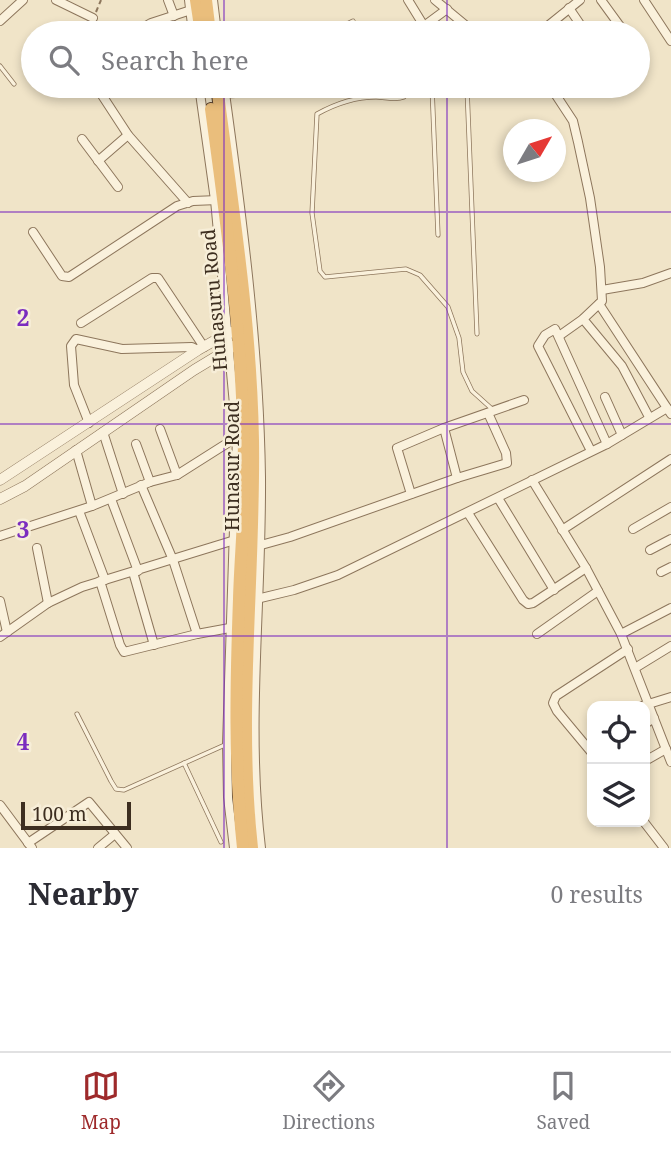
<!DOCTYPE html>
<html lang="en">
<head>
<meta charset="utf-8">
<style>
	body { margin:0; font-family:"Noto Serif",serif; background:#f2f2f3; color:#2b2b33 }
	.controls { position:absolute; right:21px; bottom:21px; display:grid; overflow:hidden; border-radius:14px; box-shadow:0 4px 10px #0003 }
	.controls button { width:63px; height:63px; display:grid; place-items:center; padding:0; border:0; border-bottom:2px solid #e1e1e2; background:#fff; color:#2b2b33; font:35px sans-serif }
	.compass { position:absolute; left:503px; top:119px; width:63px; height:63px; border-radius:50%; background:#fff; box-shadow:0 4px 10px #0003; rotate:51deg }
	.scale { position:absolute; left:21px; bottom:18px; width:110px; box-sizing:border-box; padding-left:7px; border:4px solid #3d2e20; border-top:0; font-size:19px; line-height:24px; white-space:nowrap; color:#3d2e20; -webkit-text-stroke:5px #f7eed8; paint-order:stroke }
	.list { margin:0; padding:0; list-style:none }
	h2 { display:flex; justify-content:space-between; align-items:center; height:91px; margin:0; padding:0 28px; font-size:30px }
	h2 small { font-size:23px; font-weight:400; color:#7c7c81 }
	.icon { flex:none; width:38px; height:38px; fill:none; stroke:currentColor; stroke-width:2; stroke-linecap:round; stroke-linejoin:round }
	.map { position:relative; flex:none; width:671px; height:848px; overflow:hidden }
	.search { position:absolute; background:#fff; box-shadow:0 4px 10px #0003; left:21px; right:21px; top:21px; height:77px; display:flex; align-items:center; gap:18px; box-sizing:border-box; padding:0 24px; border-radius:38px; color:#7c7c81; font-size:26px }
	.sheet { height:203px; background:#fff }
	nav { display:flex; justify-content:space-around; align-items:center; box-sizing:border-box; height:98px; border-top:2px solid #e1e1e2; background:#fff; font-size:19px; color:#7c7c81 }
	nav a { display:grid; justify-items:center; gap:4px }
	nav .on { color:#9e2a2b }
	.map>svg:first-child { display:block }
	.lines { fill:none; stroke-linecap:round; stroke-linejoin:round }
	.service-casing { stroke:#8d765c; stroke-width:5 }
	.minor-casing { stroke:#8d765c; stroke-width:10 }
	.tertiary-casing { stroke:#8d765c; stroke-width:11 }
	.trunk-casing { stroke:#5b4430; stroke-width:14 }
	.path { stroke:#8d765c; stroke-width:2; stroke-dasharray:5 3.5; stroke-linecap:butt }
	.service { stroke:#faf1dc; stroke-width:3.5 }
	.minor { stroke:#faf1dc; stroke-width:8 }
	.tertiary { stroke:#faf1dc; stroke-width:10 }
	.trunk { stroke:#eabe7c; stroke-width:12 }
	.grid { fill:none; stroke:#7b2cbf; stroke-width:2; stroke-opacity:0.55 }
	.labels { text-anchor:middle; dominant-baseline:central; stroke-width:5; stroke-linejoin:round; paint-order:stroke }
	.street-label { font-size:19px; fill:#3d2e20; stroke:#f7eed8 }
	.grid-label { font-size:23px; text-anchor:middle; font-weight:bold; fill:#7b2cbf; stroke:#f7eed8; stroke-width:5; stroke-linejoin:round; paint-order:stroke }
</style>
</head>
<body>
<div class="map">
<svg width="671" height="848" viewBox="0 0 671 848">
	<rect width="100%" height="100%" fill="#f0e4c8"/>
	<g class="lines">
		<defs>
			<g id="service">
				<polyline points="329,33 353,21"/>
				<polyline points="0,66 14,84"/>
				<polyline points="432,87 438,235"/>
				<path d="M403 88 404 97C395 101 385 97 376 97 354 97 335 104 317 114L312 213 320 271 325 277 406 269 420 275 448 307 459 338 463 372 472 391 492 409"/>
				<polyline points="467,88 477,334"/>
				<polyline points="227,96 340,89 505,88"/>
				<polyline points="77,714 111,781 116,789 124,790 227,744"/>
				<polyline points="184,763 221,842"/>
			</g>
			<g id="minor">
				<polyline points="56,0 93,18"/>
				<polyline points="168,0 174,16"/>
				<polyline points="189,0 193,33"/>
				<polyline points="213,0 217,33"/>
				<polyline points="408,0 424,26 447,9"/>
				<polyline points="435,0 475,33"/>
				<polyline points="601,0 625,33"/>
				<polyline points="644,0 671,41"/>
				<polyline points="569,8 586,33"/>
				<polyline points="0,21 23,0"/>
				<polyline points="134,33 151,23 191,10"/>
				<polyline points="539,33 580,0"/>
				<polyline points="96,86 128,135 188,203"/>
				<polyline points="199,86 215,200 237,437 227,744 228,797 234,848"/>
				<path d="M224 86C242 216 259 345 261 477 262 601 246 724 261 848"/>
				<polyline points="550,86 573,121 578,142 590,198 600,267 602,301 583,319 559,336"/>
				<polyline points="82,139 118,187"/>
				<polyline points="98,161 128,135"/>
				<polyline points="33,232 62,276 69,277 177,206 193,201 218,200"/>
				<polyline points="602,290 643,283 671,273"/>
				<polyline points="599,304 671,414"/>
				<polyline points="583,319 622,366 649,417"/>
				<polyline points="81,323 152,278 158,278 204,347"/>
				<polyline points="605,397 622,435"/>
				<polyline points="89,423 74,385 71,346 76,339 122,349 192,347 198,350"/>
				<polyline points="444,428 457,478"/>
				<polyline points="160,429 177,475"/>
				<polyline points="103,432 123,494"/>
				<polyline points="136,444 150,482"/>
				<polyline points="76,450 92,506 150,482 177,475 237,437 240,437"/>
				<polyline points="591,451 538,346 545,335 555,329 607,444"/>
				<polyline points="532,480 586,568 621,634 671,762"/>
				<polyline points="141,485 173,560 197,634 235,627"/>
				<polyline points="411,494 397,448 444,428 524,400"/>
				<polyline points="498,498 554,590"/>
				<polyline points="111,499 138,571"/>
				<polyline points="79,511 105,580"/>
				<polyline points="468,513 523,600 528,604 533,603 586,568"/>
				<polyline points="633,529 671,507"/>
				<polyline points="562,530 671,459"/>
				<polyline points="0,536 92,506"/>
				<polyline points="254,547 290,537 457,478 507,463 506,453 488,413"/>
				<polyline points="37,548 48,603"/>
				<polyline points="650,550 671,539"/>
				<polyline points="133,572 154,645"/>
				<polyline points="661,572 671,567"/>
				<polyline points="100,581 120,645 124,652 197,634"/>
				<polyline points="252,600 294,590 338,575 607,444 667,408"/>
				<polyline points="0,601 7,632"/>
				<polyline points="537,634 598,591"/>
				<polyline points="621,634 671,608"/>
				<polyline points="0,637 48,603 82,587 238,539"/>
				<polyline points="635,668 671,646"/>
				<polyline points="642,706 671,697"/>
				<polyline points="645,724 654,718"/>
				<polyline points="592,753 557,711 553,703 556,696 628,649"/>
				<polyline points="645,761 666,749"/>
				<polyline points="0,805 32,848"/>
				<polyline points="644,822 664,848"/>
				<polyline points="28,843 89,802 127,848"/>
				<polyline points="98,848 115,834"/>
			</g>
			<g id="tertiary">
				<polyline points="0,480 198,350 228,333 242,330"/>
				<polyline points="0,499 25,486 194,370 237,344 243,343"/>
			</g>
			<g id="trunk">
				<polyline points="196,0 201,33"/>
				<polyline points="206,0 210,33"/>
				<path d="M217 86C232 203 251 321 253 440 255 576 237 712 252 848"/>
				<path d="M211 109C228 232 245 358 244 483 244 522 240 561 239 599 236 682 234 765 243 848"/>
			</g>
		</defs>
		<use href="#service" class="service-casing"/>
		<use href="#minor" class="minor-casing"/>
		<use href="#tertiary" class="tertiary-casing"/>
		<use href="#trunk" class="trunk-casing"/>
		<g class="path">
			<polyline points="96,12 101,0"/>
			<polyline points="98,22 111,33"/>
		</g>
		<use href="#service" class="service"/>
		<use href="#minor" class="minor"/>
		<use href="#tertiary" class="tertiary"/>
		<use href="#trunk" class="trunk"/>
	</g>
	<path class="grid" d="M224 0V33M447 0V33M224 86V848M447 86V848M0 212H671M0 424H671M0 636H671"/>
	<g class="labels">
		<g class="street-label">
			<text transform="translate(214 300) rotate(-95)">Hunasuru Road</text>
			<text transform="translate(232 466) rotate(-90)">Hunasur Road</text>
		</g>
	</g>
	<g class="grid-label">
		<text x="23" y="326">2</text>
		<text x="23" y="538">3</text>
		<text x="23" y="750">4</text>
	</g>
</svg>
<div class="controls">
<button><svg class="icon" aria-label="locate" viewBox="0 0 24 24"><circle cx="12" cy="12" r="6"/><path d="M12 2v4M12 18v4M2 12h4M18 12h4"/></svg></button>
<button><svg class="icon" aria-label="layers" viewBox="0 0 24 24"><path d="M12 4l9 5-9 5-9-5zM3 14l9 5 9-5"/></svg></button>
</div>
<svg class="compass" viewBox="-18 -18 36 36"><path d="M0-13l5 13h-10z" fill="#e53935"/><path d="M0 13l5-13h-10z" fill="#7c7c81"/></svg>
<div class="scale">100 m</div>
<div class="search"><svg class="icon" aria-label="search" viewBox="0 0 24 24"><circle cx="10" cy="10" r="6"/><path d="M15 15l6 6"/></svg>Search here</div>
</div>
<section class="sheet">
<h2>Nearby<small>0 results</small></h2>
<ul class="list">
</ul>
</section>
<nav>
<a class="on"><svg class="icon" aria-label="map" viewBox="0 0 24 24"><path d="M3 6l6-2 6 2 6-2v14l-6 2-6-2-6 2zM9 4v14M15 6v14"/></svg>Map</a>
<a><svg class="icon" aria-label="directions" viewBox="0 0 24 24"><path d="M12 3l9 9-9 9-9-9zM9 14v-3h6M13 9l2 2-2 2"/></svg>Directions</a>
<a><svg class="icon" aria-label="saved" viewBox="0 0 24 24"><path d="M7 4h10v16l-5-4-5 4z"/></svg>Saved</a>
</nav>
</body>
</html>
